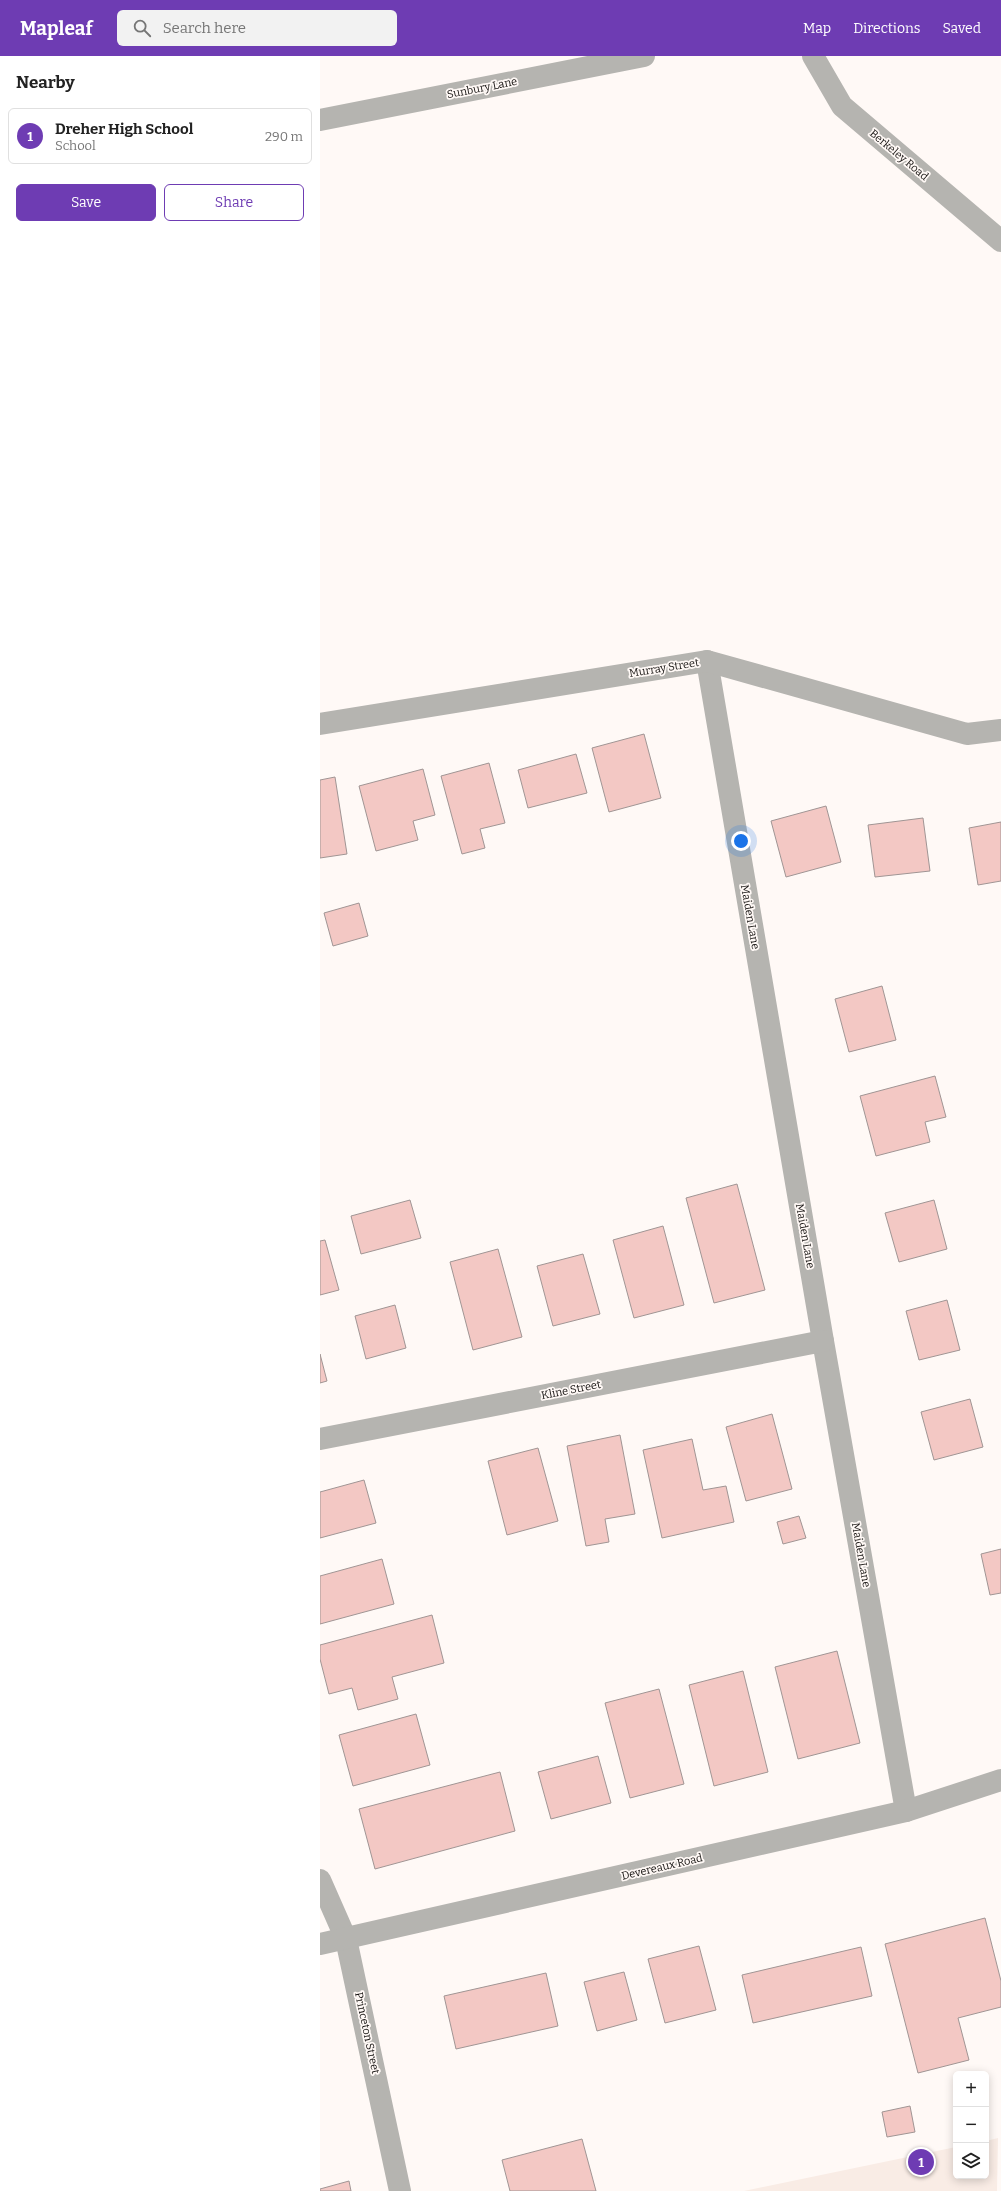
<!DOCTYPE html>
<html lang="en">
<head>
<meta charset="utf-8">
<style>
	body { margin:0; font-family:Bitter,serif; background:#f2f2f2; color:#222 }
	.controls { position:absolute; right:12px; bottom:12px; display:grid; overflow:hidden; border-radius:6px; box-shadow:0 2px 10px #0003 }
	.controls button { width:36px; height:36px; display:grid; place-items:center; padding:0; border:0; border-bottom:1px solid #e0e0e0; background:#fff; color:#222; font:20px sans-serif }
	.you { position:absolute; left:421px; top:785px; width:14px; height:14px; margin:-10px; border:3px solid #fff; border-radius:50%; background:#1a73e8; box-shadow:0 0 0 6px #1a73e833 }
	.badge { display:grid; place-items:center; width:26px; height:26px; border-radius:50%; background:#6e3cb3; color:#fff; font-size:13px; font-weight:700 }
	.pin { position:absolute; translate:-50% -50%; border:2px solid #fff; box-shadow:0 1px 4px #0006 }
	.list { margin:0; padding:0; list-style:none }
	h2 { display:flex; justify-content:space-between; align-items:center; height:52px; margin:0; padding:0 16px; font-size:17px }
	h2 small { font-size:13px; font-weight:400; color:#767676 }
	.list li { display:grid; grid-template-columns:26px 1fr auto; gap:12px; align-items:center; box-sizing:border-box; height:56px; margin:0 8px 8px; padding:0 8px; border:1px solid #e0e0e0; border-radius:6px }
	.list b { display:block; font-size:15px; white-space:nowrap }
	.list p { margin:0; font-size:13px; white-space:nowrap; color:#767676 }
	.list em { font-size:13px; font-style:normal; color:#767676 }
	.actions { display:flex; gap:8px; padding:12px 16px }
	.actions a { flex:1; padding:9px 0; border:1px solid #6e3cb3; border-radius:6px; text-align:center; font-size:14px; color:#6e3cb3 }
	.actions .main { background:#6e3cb3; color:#fff }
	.icon { flex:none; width:22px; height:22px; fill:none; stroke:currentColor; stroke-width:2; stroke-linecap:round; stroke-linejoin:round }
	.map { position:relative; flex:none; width:681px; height:2135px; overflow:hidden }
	header { display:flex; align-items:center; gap:24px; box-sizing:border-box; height:56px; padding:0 20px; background:#6e3cb3; color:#fff }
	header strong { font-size:19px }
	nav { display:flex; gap:22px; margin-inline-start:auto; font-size:14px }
	.search { width:280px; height:36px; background:#f2f2f2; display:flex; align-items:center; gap:10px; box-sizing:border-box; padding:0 14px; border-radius:6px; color:#767676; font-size:15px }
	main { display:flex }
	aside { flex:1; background:#fff }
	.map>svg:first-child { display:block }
	.built { fill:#f9ece5 }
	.building { fill:#f3c8c4; stroke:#a09594 }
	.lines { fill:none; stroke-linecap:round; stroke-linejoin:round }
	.minor { stroke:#b5b4b0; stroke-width:22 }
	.labels { text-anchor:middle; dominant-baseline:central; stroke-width:3.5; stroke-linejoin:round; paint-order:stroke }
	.street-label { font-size:11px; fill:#151210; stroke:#fff9f6 }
</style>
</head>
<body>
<header>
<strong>Mapleaf</strong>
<div class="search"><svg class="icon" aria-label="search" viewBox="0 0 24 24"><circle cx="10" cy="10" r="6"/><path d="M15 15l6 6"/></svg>Search here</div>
<nav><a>Map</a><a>Directions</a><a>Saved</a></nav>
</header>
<main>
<aside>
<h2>Nearby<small></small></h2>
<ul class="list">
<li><span class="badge">1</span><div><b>Dreher High School</b><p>School</p></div><em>290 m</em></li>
</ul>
<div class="actions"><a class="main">Save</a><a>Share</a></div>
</aside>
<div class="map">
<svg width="681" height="2135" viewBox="0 0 681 2135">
	<rect width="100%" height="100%" fill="#fff9f6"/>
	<polygon class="built" points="678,2082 677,2135 424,2135 636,2091 636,2120 666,2120 666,2085"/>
	<g class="building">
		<polygon points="324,678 341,742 289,756 272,692"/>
		<polygon points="256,698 267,737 208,752 198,714"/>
		<polygon points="169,707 185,767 160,773 165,792 142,798 121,720"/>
		<polygon points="103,713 115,759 93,765 98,784 56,795 39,730"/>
		<polygon points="15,721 27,798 0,802 0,724"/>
		<polygon points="506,750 521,806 466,821 451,765"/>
		<polygon points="603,762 610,815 555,821 548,769"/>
		<polygon points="681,766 681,825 658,829 649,772"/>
		<polygon points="39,847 48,880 13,890 4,857"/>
		<polygon points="562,930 576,984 529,996 515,943"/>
		<polygon points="615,1020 626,1061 605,1066 610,1086 556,1100 540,1040"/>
		<polygon points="417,1128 445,1234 394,1247 366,1142"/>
		<polygon points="90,1144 101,1182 41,1198 31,1160"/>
		<polygon points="614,1144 627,1193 579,1206 565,1157"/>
		<polygon points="343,1170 364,1249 314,1262 293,1184"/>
		<polygon points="5,1184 19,1234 0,1239 0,1185"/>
		<polygon points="178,1193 202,1281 153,1294 130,1206"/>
		<polygon points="263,1198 280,1258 233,1270 217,1210"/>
		<polygon points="627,1244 640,1294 599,1304 586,1255"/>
		<polygon points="75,1249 86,1292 46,1303 35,1260"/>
		<polygon points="0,1298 7,1325 0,1327"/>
		<polygon points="650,1343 663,1391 614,1404 601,1356"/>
		<polygon points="452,1358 472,1433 426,1445 406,1371"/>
		<polygon points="300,1379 315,1458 285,1463 289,1486 266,1490 247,1390"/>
		<polygon points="372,1383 383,1434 406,1430 414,1466 342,1482 323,1394"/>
		<polygon points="218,1392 238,1465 187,1479 168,1405"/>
		<polygon points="44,1424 56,1467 0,1482 0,1436"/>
		<polygon points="479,1460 486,1482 463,1488 457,1466"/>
		<polygon points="681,1493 681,1537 670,1539 661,1498"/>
		<polygon points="62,1503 74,1548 0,1568 0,1520"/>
		<polygon points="112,1559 124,1607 72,1621 78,1643 38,1654 32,1632 9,1638 0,1603 0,1589"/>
		<polygon points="517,1595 540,1687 478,1703 455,1611"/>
		<polygon points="423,1615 448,1716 394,1730 369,1629"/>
		<polygon points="339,1633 364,1728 310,1742 285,1647"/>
		<polygon points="96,1658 110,1709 33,1730 19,1679"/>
		<polygon points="278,1700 291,1747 231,1763 218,1716"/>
		<polygon points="180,1716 195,1775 55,1813 39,1753"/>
		<polygon points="665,1862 681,1925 681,1951 638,1962 649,2004 598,2017 565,1888"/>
		<polygon points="379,1890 396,1954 345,1967 328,1903"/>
		<polygon points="541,1891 552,1940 433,1967 422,1919"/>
		<polygon points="304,1916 317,1964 277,1975 264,1926"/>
		<polygon points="226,1917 238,1970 136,1993 124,1940"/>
		<polygon points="590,2050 595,2076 567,2081 562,2056"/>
		<polygon points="262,2083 276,2135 190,2135 182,2104"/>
		<polygon points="29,2125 31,2135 0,2135 0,2133"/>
	</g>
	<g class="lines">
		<g class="minor">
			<polyline points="493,0 522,50 681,185"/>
			<polyline points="0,64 324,0"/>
			<polyline points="387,605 503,1285 586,1755"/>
			<polyline points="0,668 387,605 647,678 681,674"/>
			<polyline points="0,1383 503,1285"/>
			<polyline points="0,1824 26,1883 80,2135"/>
			<polyline points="0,1888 586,1755 681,1724"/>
		</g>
	</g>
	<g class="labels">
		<g class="street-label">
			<text transform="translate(162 32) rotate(-11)">Sunbury Lane</text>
			<text transform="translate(579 99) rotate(40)">Berkeley Road</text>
			<text transform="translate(344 612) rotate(-9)">Murray Street</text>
			<text transform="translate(430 861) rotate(80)">Maiden Lane</text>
			<text transform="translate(485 1180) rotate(80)">Maiden Lane</text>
			<text transform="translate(251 1334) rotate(-11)">Kline Street</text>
			<text transform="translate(541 1499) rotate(80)">Maiden Lane</text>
			<text transform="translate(342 1811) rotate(-13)">Devereaux Road</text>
			<text transform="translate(47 1977) rotate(78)">Princeton Street</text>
		</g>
	</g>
</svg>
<div class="controls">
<button>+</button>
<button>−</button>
<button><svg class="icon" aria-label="layers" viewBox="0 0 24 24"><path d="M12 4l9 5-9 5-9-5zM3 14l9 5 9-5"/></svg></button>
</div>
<div class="you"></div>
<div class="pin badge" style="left:601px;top:2106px">1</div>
</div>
</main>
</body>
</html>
